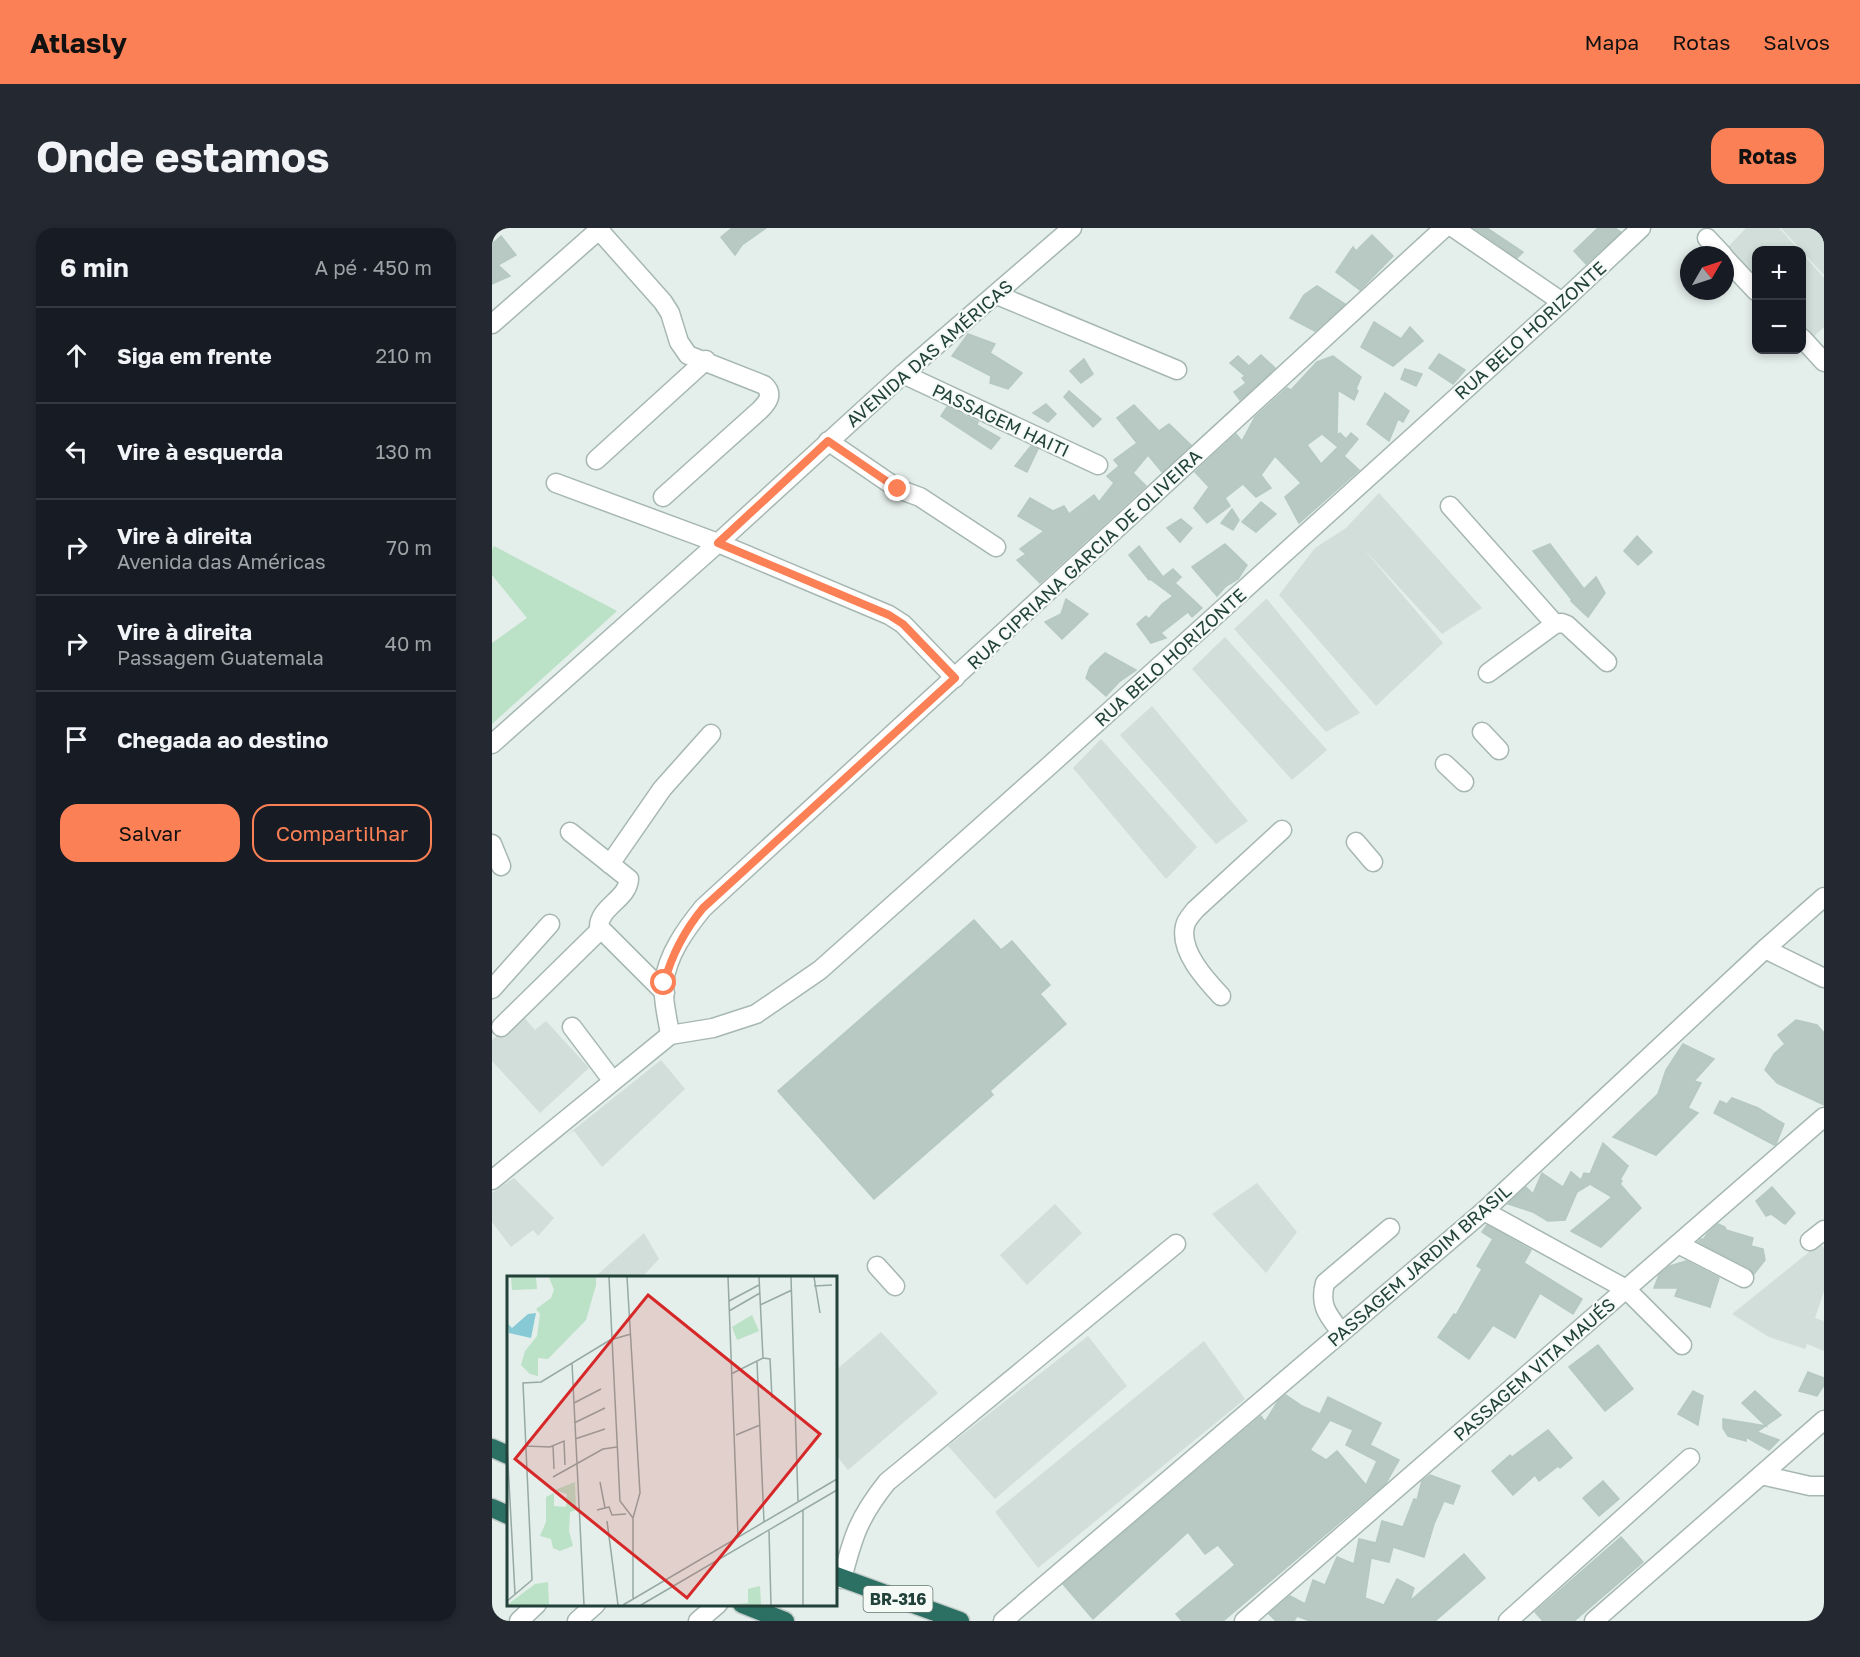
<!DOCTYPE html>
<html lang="pt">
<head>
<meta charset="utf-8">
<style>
	body { margin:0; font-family:"Golos Text",sans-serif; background:#242831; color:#f1f3f6 }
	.controls { position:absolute; right:18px; top:18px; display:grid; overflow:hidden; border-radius:12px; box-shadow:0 3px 9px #0003 }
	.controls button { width:54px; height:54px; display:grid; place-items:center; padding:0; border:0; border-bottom:2px solid #363941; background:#171b24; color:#f1f3f6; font:30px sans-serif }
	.compass { position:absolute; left:1188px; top:18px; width:54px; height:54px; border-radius:50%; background:#171b24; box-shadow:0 3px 9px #0003; rotate:51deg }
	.stop { position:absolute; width:18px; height:18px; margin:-14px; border:4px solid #fb8055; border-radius:50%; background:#fff }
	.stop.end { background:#fb8055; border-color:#fff; box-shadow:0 2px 6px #0008 }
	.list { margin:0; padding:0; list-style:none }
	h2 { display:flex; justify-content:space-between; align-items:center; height:78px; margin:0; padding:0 24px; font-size:26px }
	h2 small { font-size:20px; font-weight:400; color:#9ea1a6 }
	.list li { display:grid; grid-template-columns:39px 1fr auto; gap:18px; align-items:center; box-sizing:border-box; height:96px; padding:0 24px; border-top:2px solid #363941 }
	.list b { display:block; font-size:22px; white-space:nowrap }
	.list p { margin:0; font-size:20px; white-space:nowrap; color:#9ea1a6 }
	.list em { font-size:20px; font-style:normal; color:#9ea1a6 }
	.actions { display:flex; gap:12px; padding:18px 24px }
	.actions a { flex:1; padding:14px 0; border:2px solid #fb8055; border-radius:18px; text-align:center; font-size:21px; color:#fb8055 }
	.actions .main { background:#fb8055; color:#111 }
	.icon { flex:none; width:33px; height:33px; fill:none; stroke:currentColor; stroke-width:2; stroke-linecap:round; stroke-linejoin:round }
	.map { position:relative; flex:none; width:1332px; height:1393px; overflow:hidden; border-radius:18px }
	header { display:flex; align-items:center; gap:36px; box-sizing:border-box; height:84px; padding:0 30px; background:#fb8055; color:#111 }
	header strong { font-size:28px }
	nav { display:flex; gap:33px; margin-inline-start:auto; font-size:21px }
	.intro { display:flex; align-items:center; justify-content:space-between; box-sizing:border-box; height:144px; padding:0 36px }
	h1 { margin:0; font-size:42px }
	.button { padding:15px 27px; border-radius:18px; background:#fb8055; color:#111; font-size:21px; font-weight:700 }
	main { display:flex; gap:36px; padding:0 36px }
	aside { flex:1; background:#171b24; border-radius:18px; box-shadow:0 3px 9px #0003 }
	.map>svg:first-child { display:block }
	.built { fill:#d1ded9 }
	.green { fill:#bbe1c6 }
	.building { fill:#b8c9c3; stroke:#b5c8c1; stroke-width:1.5; fill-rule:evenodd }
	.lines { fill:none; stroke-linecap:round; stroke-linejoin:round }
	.minor-casing { stroke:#a6b7b1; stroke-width:21 }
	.highway-casing { stroke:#c1cac8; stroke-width:21 }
	.minor { stroke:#fff; stroke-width:18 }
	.highway { stroke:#2b7063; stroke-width:18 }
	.route { stroke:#fb8055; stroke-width:8 }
	.labels { text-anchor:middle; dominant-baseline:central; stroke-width:4.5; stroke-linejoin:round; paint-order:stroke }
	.shield { fill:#f5faf7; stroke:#617872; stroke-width:1.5 }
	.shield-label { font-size:16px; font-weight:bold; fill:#214139 }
	.street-label { font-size:18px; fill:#214139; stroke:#f5faf7 }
	.inset-road { fill:none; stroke:#96a9a3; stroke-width:1.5 }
	.view { fill:#d62828; fill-opacity:0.15; stroke:#d62828; stroke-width:3 }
	.inset-edge { fill:none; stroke:#214139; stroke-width:3 }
</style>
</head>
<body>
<header>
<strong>Atlasly</strong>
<nav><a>Mapa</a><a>Rotas</a><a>Salvos</a></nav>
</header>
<div class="intro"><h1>Onde estamos</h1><a class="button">Rotas</a></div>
<main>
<aside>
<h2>6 min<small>A pé · 450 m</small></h2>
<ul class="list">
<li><svg class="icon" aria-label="ahead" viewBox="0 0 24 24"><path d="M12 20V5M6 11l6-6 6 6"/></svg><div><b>Siga em frente</b></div><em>210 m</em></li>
<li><svg class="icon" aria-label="left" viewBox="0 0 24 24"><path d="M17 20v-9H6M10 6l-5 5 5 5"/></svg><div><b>Vire à esquerda</b></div><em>130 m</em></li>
<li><svg class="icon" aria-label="right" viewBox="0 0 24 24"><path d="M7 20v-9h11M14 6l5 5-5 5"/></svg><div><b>Vire à direita</b><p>Avenida das Américas</p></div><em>70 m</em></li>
<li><svg class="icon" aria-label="right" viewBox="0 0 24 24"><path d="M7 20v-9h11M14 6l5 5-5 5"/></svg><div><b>Vire à direita</b><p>Passagem Guatemala</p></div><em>40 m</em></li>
<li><svg class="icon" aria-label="arrive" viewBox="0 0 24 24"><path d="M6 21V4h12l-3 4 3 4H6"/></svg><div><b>Chegada ao destino</b></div></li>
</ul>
<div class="actions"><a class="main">Salvar</a><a>Compartilhar</a></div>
</aside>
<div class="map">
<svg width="1332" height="1393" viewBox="0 0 1332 1393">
	<rect width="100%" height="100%" fill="#e4eeea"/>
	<g class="built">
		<polygon points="1254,0 1287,0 1307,22 1264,22 1264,50 1236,19"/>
		<polygon points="1289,0 1332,0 1332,47"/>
		<polygon points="1310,25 1332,50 1332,99 1320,110 1310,99"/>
		<polygon points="887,265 990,380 950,406 870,319 951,415 884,478 787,367 823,320 854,300"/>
		<polygon points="774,371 775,371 868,485 834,504 742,401"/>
		<polygon points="733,409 835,522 800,552 700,441"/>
		<polygon points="660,478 756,593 724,616 628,507"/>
		<polygon points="609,511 705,619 674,651 581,540"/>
		<polygon points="29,786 43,802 54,793 97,840 48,885 0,833 0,812"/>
		<polygon points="169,832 193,861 110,939 82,903 74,908"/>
		<polygon points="22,950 62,990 46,1008 41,1002 19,1019 0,994 0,965"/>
		<polygon points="765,955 805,1004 774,1045 720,986"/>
		<polygon points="563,976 590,1005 535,1057 508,1027"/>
		<polygon points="152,1005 167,1031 150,1049 103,1049"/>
		<polygon points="1327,1016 1332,1020 1332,1063 1323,1090 1332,1093 1332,1123 1315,1116 1313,1121 1277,1109 1240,1086"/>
		<polygon points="389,1104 446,1165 356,1242 344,1227 344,1142"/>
		<polygon points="596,1108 635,1158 503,1271 456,1218"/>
		<polygon points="712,1113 753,1171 546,1340 503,1284"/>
	</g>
	<polygon class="green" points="2,318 125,383 0,496 0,415 35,390 0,347 0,322"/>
	<g class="building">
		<polygon points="240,0 274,0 250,17 243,27 229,9"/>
		<polygon points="982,0 995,0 1031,24 1025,30"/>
		<polygon points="1106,0 1123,0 1129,4 1094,36 1082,23"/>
		<polygon points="880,7 901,28 868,62 844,44 861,19 864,23"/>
		<polygon points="9,8 24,27 6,37 18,48 0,56 0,16"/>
		<polygon points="825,58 853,76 823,103 798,90 812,67"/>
		<polygon points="882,94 909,111 918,99 931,113 901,138 869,119"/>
		<polygon points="476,106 503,116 498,125 530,145 516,161 498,155 499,148 460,128"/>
		<polygon points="947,126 973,142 961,156 937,140"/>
		<polygon points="769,127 783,140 748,172 742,164 754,155 750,150 753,148 738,135 746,128 757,138"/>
		<path d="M841 128 869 149 864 161 866 163 862 172 846 162 845 207 848 205 854 211 859 205 866 211 852 228 867 242 807 295 793 269 809 255 783 228 769 247 779 260 764 269 751 256 733 270 738 278 715 295 702 280 717 259 703 244 744 206 750 213 763 189 795 160 799 162 825 134ZM830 206 846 219 829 236 815 217Z"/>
		<polygon points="592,131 601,146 589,155 578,143"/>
		<polygon points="913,141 930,146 924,158 909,151"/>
		<polygon points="577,163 609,191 601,199 572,169"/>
		<polygon points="893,165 917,183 911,194 906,191 897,213 875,196"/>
		<polygon points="554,176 564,186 556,194 541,185"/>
		<polygon points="642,177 667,203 677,196 699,217 670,244 656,227 641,245 654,258 548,355 525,332 534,326 528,321 552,303 526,288 538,270 561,283 572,278 577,286 602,267 607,274 622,255 615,248 627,238 622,232 645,215 625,190"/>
		<polygon points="455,179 486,194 485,197 508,210 499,221 449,188"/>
		<polygon points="539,218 546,221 535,244 523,238"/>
		<polygon points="769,274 784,286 764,304 750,294"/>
		<polygon points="740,281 747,292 741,302 729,295"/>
		<polygon points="689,291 700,300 688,314 675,300"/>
		<polygon points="1145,308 1160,324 1146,337 1132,323"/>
		<polygon points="733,316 755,337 746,351 734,358 725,368 700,339"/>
		<polygon points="1058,316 1092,361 1104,349 1113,365 1096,389 1079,373 1080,372 1041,323"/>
		<polygon points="647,318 671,349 681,341 689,349 683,355 710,380 700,389 696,384 669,405 674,410 659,415 645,396 654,388 657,391 670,376 681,368 658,351 657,352 637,327"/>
		<polygon points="574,371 596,386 570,411 553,394 569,386"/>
		<polygon points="613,425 644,442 627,454 614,468 594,450 598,439"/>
		<polygon points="482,692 509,722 520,713 558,757 548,766 574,796 498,863 501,867 382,971 286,863"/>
		<polygon points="1304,792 1325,797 1332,805 1332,877 1285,855 1273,842 1282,826 1293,816 1286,807"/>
		<polygon points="1191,816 1222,831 1202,853 1209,855 1196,880 1206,885 1164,927 1121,909 1166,866 1174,842"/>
		<polygon points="1240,870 1266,880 1292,896 1284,916 1282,917 1222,885 1228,873 1235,876"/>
		<polygon points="1111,915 1136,938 1128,952 1130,953 1128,956 1149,980 1109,1019 1079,1003 1120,969 1098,956 1085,964 1073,992 1056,993 1041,984 1016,976 1034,959 1041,966 1050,945 1071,959 1079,944 1089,952 1092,945 1098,946"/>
		<polygon points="1280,959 1303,985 1293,996 1279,986 1274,988 1264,973"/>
		<polygon points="1226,996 1233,999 1234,1002 1261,1010 1259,1018 1271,1021 1273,1032 1262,1046 1257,1040 1206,1014 1209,1011 1212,1011 1215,1006"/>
		<polygon points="995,997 1039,1022 1032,1035 1090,1071 1081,1086 1048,1065 1023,1110 1001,1097 977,1131 946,1109 962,1086 964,1087 990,1041 985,1038 1001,1011 990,1004"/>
		<polygon points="1194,1033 1227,1050 1218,1079 1183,1068 1186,1060 1162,1060 1167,1047 1178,1038"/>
		<polygon points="1106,1117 1141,1161 1113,1183 1077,1139"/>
		<polygon points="1316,1144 1332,1150 1332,1157 1325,1168 1307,1163"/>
		<polygon points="1201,1163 1211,1168 1206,1197 1186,1186"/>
		<polygon points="1263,1163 1289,1187 1265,1204 1287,1212 1277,1222 1254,1209 1254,1213 1236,1208 1231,1200 1231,1191 1274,1198 1250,1175"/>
		<path d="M794 1167 810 1178 828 1186 836 1169 889 1195 878 1217 907 1232 894 1255 731 1393H690L684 1386 743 1337 726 1317 713 1326 696 1304 601 1391 571 1356 769 1188 773 1194 786 1173ZM838 1192 861 1202 854 1217 885 1233 874 1257 845 1223 834 1232 818 1222Z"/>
		<polygon points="1056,1202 1080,1230 1068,1240 1066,1238 1047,1253 1043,1247 1021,1267 1000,1243 1018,1227 1020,1229"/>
		<polygon points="938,1247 968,1258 961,1276 952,1273 942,1296 932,1329 901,1319 897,1334 879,1330 873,1370 892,1377 905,1351 922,1360 918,1373 972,1326 993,1350 943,1393 818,1393 805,1388 802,1393 784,1393 777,1386 798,1368 813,1376 821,1352 833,1357 845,1329 862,1336 867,1311 884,1315 890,1293 911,1299 922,1271 925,1272 930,1253"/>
		<polygon points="1111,1253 1127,1271 1107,1288 1091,1270"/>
		<polygon points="1129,1309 1151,1334 1082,1393 1051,1393 1043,1384"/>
	</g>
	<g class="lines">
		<defs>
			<g id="minor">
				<polyline points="962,0 1070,74"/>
				<path d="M107 2 171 74 178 85 187 114 196 127 272 157C282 166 276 174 268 182L171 269"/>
				<polyline points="1215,10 1231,27"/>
				<polyline points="1233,30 1264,63"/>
				<polyline points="505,67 685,142"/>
				<polyline points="0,96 109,0"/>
				<polyline points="1310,110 1332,134"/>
				<polyline points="411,146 606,237"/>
				<polyline points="336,213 406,261 428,269 504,319"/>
				<polyline points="104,232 214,132"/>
				<polyline points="64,255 226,315 397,387 411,396 463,450"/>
				<polyline points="958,278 1063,396"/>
				<polyline points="996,445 1063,396 1070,395 1075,397 1115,434"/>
				<polyline points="990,504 1007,522"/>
				<polyline points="0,516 226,315 411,146 580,0"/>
				<polyline points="953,536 972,554"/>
				<path d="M78 604 137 651C136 671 107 679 107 699L173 765"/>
				<polyline points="864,614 881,634"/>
				<polyline points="0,616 9,638"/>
				<polyline points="118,636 170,561 219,506"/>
				<polyline points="1273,721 1332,750"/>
				<polyline points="0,761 58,696"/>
				<path d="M729 768C714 752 687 723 693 698 694 692 700 686 703 682L790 602"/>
				<polyline points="9,799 109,701"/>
				<polyline points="80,799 120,852"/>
				<polyline points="178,807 221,800 264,786 328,742 557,538 1070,74 1149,0"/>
				<path d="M178 807C176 791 170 772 172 755 175 727 194 701 211 680L952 0"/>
				<polyline points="0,952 178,807"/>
				<polyline points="992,983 1134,1061 1190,1117"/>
				<polyline points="1318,1013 1332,1002"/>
				<polyline points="1186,1016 1252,1050"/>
				<polyline points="385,1038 403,1058"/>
				<path d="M849 1104C836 1087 827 1078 833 1055L898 1000"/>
				<polyline points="1269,1247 1318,1258 1332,1258"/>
				<path d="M350 1351C361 1308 367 1289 395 1254L684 1016"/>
				<polyline points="27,1393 45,1376"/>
				<polyline points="85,1393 104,1376"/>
				<polyline points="206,1393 226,1376"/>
				<polyline points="511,1393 992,983 1273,721 1332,669"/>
				<polyline points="752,1393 1332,889"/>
				<polyline points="1016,1393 1198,1230"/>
				<polyline points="1102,1393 1332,1192"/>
			</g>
			<g id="highway">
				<polyline points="0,1220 16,1227"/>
				<polyline points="0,1280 16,1287"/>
				<polyline points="344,1348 468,1393"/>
				<polyline points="250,1376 293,1393"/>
			</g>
		</defs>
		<use href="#minor" class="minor-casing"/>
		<use href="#highway" class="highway-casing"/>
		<use href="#minor" class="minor"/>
		<use href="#highway" class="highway"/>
	</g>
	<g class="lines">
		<path class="route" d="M172 755C180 726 192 703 211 680L463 450 411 396 397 387 226 315 336 213 406 261"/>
	</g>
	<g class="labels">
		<rect class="shield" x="371.5" y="1358" width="69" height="26" rx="4.5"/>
		<g class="shield-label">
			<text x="406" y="1371">BR-316</text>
		</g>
		<g class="street-label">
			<text transform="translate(1038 102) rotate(-42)">RUA BELO HORIZONTE</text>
			<text transform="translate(437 125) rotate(-41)">AVENIDA DAS AMÉRICAS</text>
			<text transform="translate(509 192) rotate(25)">PASSAGEM HAITI</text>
			<text transform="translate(592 331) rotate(-43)">RUA CIPRIANA GARCIA DE OLIVEIRA</text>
			<text transform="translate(678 429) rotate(-42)">RUA BELO HORIZONTE</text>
			<text transform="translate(927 1037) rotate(-41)">PASSAGEM JARDIM BRASIL</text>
			<text transform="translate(1042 1141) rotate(-41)">PASSAGEM VITA MAUÉS</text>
		</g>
	</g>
	<g transform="translate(15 1048)">
		<rect width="330" height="330" fill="#e4eeea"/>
		<path d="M4 1H29L30 13 5 14ZM42 1H89V9L79 44 41 83 31 82V100L23 98 14 89 18 75 30 60 33 38 29 33 44 22 47 14ZM245 39 252 55 230 64 225 51ZM68 206 69 234 63 236 62 255 66 270 53 275 46 272 44 263 33 260 39 246V221L47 217V230L59 231 60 218 48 214ZM41 306 42 329H0L28 308ZM253 310 254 329H219L241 327V313Z" fill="#bbe1c6"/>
		<path d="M29 37 24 62 2 57 1 48 5 52 21 38Z" fill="#88c9d6"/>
		<path class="inset-road" d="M102 1 113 225 126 242M120 1 133 217 126 242V323M221 1 231 261M252 1 256 82M284 1 291 225M307 1 313 37M307 10 325 9M222 25 252 9M253 29 285 14M222 35 253 17M250 86 257 246M65 87 77 329M224 98 256 82 263 83 265 122M67 127 94 113M67 147 98 132M229 159 253 149M68 163 98 153M0 169 8 318M19 170 43 171 57 165 58 189M46 170 47 193M46 201 96 173 110 171M93 206 98 232M90 234 102 231 105 239 119 238M296 234V329M100 245 111 329M262 255 264 329M0 325 25 304 16 107 34 106 103 64 124 58M116 329 330 203M134 329 330 214"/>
		<path class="view" d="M141 19 313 158 180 322 8 183Z"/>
		<rect width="330" height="330" class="inset-edge"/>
	</g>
</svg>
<div class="controls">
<button>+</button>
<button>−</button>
</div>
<svg class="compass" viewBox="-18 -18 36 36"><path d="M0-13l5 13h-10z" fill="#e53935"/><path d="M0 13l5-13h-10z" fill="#9ea1a6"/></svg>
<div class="stop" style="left:172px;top:755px"></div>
<div class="stop end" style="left:406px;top:261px"></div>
</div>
</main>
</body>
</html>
